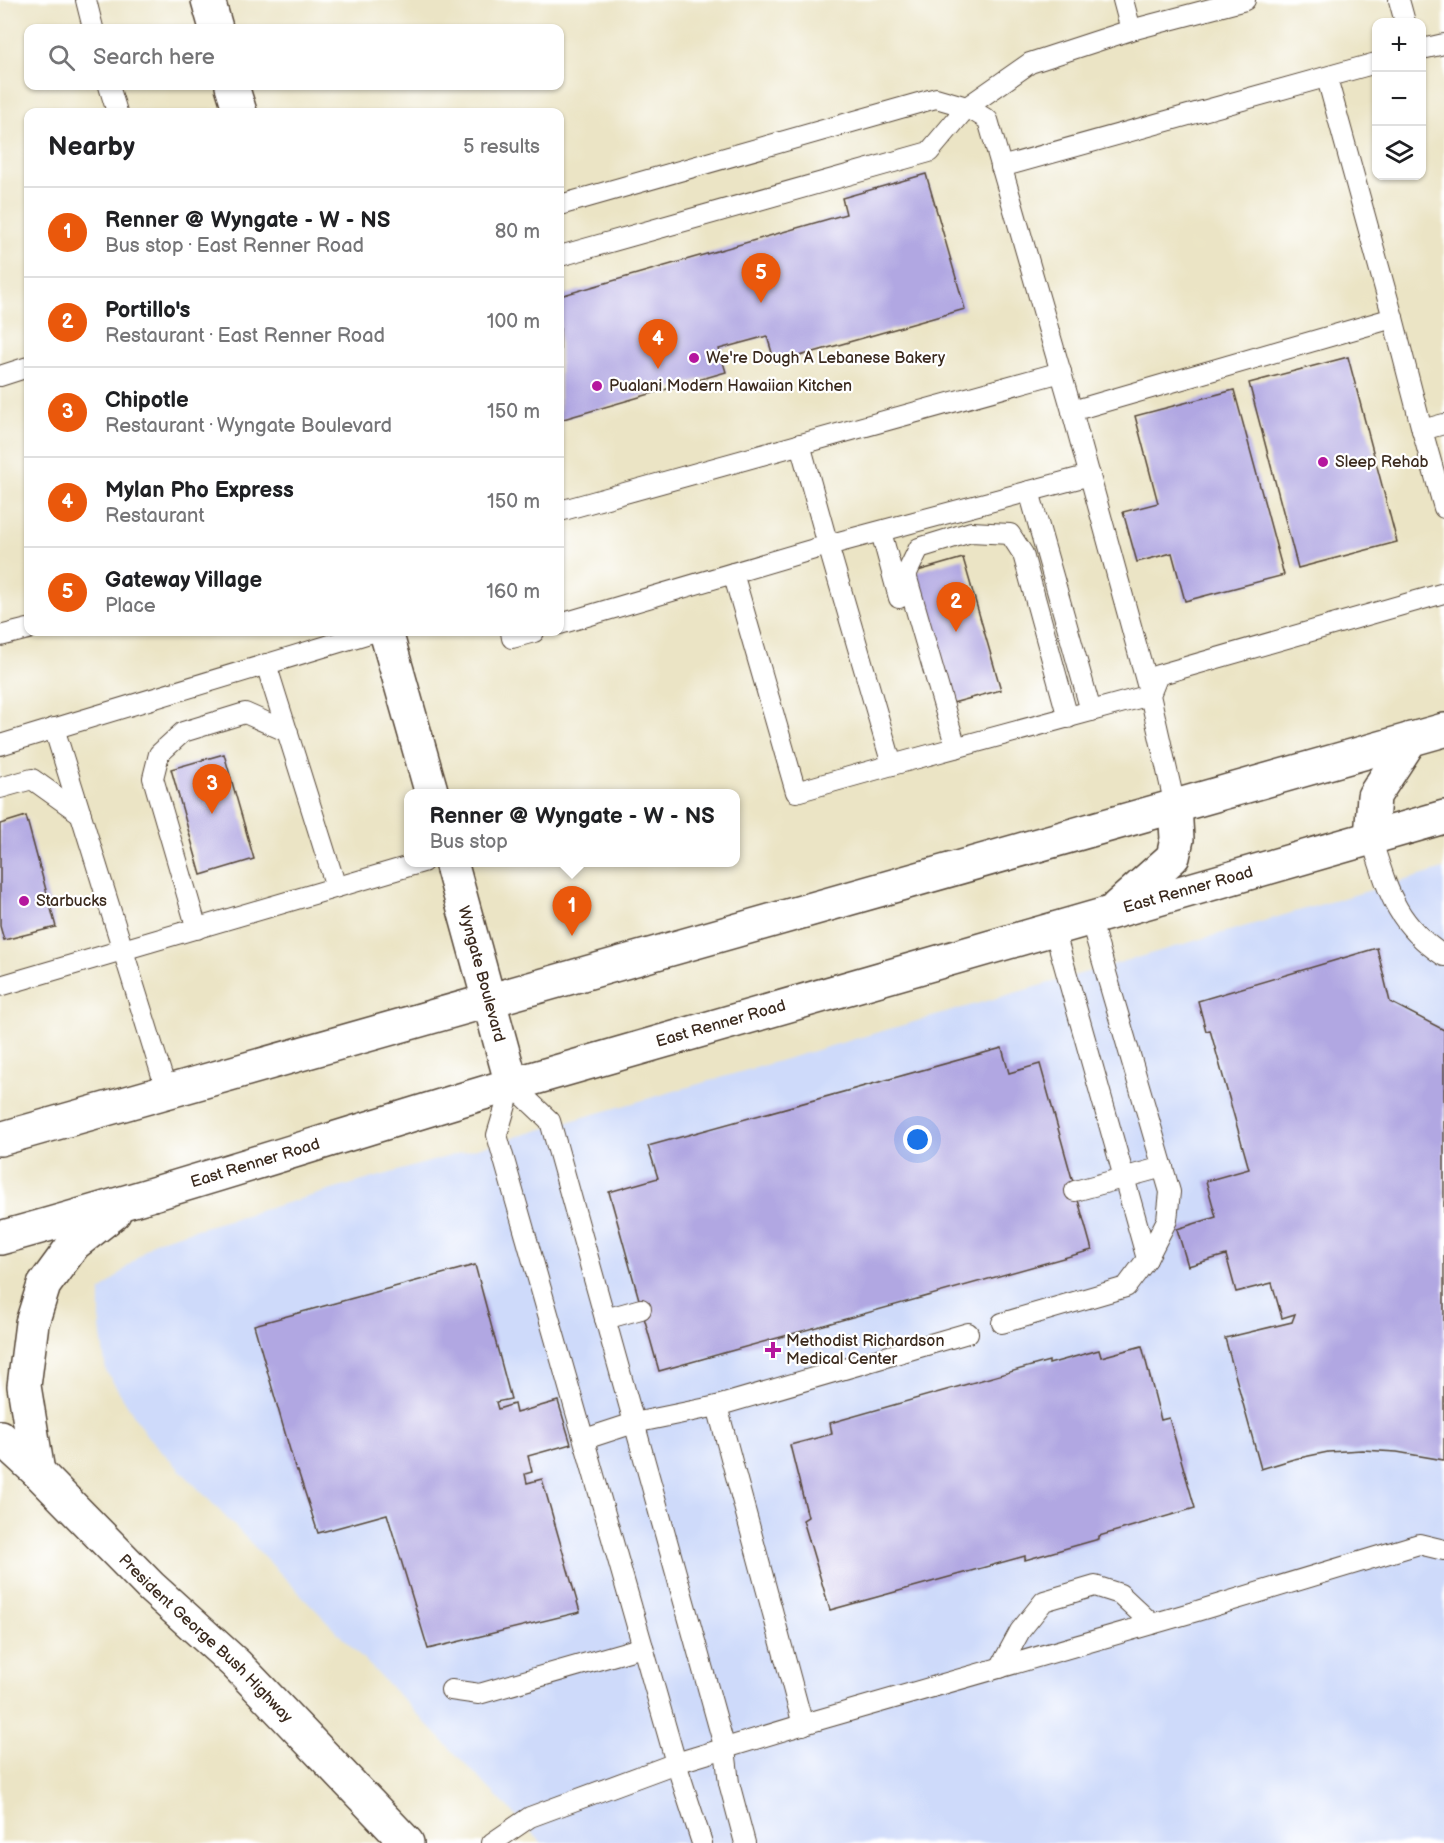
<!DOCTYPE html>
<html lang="en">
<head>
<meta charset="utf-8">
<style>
	body { margin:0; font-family:"Balsamiq Sans",sans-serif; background:#f2f2f2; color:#202124 }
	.controls { position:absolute; right:18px; top:18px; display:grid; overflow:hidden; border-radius:12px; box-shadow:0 2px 4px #0004 }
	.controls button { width:54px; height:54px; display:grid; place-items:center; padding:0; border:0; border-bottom:2px solid #e0e0e0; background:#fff; color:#202124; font:30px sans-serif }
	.you { position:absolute; left:918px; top:1140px; width:21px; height:21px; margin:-15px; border:4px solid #fff; border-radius:50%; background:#1a73e8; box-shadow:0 0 0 9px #1a73e833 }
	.badge { display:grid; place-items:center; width:39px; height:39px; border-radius:50%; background:#ea580c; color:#fff; font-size:20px; font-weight:700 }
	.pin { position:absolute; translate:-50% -50px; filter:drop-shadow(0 2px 3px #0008) }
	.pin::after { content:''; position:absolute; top:32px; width:21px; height:18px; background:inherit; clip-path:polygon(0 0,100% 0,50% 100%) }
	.popup { position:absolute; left:404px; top:789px; width:336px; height:78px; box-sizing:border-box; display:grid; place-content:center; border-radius:12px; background:#fff; filter:drop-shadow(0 2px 4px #0005); font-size:20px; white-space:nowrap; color:#757577 }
	.popup b { font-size:22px; color:#202124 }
	.popup::after { content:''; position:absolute; left:50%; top:100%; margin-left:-12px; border:12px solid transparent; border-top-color:#fff }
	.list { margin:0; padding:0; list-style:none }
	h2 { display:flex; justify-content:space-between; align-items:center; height:78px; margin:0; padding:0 24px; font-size:26px }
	h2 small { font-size:20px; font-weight:400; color:#757577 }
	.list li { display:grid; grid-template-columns:39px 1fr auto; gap:18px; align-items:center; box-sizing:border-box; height:90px; padding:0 24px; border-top:2px solid #e0e0e0 }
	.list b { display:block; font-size:22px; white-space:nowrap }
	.list p { margin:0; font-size:20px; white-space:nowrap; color:#757577 }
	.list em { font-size:20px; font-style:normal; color:#757577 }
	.icon { flex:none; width:33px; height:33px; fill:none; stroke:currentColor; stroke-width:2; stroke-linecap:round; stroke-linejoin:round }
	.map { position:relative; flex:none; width:1444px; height:1843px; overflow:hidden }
	.search { position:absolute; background:#fff; box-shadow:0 2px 4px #0004; left:24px; top:24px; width:540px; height:66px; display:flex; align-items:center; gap:15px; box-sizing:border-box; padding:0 21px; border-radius:12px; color:#757577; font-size:22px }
	.panel { position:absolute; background:#fff; box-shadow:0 2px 4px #0004; left:24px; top:108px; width:540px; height:528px; border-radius:12px }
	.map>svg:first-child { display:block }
	.built { fill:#cedafa }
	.building { fill:#b1a7e2 }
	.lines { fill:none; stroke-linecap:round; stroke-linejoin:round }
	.lane-casing { stroke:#554637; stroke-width:22 }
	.street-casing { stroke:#554637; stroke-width:36 }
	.secondary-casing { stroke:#554637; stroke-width:36 }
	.lane { stroke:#fff; stroke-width:20 }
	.street { stroke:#fff; stroke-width:33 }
	.secondary { stroke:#fff; stroke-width:33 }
	.poi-dot { fill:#b5179e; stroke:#fff; stroke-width:2 }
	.labels { text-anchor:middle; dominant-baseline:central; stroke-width:4.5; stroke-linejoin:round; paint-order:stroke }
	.poi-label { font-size:16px; fill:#3b2a1e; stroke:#fff; text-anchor:start }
	.street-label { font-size:16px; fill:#3b2a1e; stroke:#fff }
</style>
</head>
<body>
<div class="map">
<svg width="1444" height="1843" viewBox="0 0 1444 1843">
	<rect width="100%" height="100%" fill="#fff"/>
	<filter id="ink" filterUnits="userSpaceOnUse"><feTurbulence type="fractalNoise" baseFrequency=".0167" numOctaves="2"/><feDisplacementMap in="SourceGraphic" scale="12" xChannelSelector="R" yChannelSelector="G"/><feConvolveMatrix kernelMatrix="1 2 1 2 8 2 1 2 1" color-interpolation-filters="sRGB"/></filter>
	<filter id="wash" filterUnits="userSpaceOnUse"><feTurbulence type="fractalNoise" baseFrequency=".008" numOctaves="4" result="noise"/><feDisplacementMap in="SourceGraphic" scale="24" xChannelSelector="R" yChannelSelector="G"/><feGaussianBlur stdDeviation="1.35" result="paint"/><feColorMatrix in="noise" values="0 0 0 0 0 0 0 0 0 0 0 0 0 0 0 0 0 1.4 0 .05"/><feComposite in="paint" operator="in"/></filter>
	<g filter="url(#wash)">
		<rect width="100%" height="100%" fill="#ebe4c5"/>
		<polygon class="built" points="1444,869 1444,1843 542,1843 147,1436 106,1371 100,1328 100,1292 155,1241"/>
		<g id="blocks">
			<g class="building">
				<polygon points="926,174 965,309 775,363 767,336 719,349 726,372 560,420 560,296 846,214 842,198"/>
				<polygon points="1348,357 1397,542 1298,568 1249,383"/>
				<polygon points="1234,390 1284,575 1185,601 1172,553 1137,562 1123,512 1158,503 1135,416"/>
				<polygon points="963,558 1001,690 949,704 911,573"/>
				<polygon points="224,754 254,859 201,875 171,769"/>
				<polygon points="26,816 56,927 4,940 0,926 0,824"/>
				<polygon points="1377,948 1390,1002 1444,1030 1444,1460 1397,1452 1362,1450 1328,1452 1294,1459 1261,1469 1225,1338 1292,1322 1295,1314 1282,1318 1272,1283 1236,1292 1226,1255 1188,1266 1177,1229 1216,1217 1206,1181 1249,1169 1210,1030 1206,1031 1198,1001"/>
				<polygon points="1002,1048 1009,1073 1040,1064 1092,1250 659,1371 609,1192 658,1178 648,1146"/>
				<polygon points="475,1265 511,1399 496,1402 498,1409 514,1404 516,1413 558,1401 571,1444 528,1456 532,1472 525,1474 527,1483 542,1479 580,1612 428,1649 387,1514 318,1533 298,1471 296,1471 254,1325"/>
				<polygon points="1142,1346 1161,1420 1169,1418 1195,1508 1099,1536 1099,1539 1025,1560 1025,1556 830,1610 803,1520 808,1517 790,1445 832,1434 830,1423 1049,1361 1049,1364 1099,1350 1101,1357"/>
			</g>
		</g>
	</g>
	<g filter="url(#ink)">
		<use href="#blocks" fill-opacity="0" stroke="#554637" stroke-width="1.5"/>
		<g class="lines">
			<defs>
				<g id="lane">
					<polyline points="86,0 93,28"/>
					<polyline points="1123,0 1131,30"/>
					<polyline points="1399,0 1405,22"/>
					<polyline points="1422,49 1444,44"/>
					<polyline points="1327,78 1393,318"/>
					<polyline points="109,86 117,112"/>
					<polyline points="1001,167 1376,63"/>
					<polyline points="560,205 936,98 967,107 988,120 1072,411"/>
					<polyline points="560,256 929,152 967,107 1030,63 1131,30 1245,0"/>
					<polyline points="0,376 28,367"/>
					<polyline points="1444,424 1422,430 1444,508"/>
					<polyline points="1029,491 1091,711"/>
					<polyline points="560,511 1061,372"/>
					<polyline points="881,532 899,598"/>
					<polyline points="733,573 796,792 892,765 828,545 1090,475"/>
					<polyline points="560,624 828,545 800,444"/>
					<polyline points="511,632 512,638 534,632"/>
					<polyline points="0,636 28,629"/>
					<polyline points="266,664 336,887"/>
					<polyline points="54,728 167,1092"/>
					<polyline points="0,745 373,632"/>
					<polyline points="956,748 906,575 919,548 971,532 1010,534 1023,554 1068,718"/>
					<polyline points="892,765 1150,695 1072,411 1393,318 1422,430"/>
					<polyline points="0,788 32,779 81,814"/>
					<polyline points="1175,806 1150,695 1158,675 1444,593"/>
					<path d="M1371 838C1388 891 1395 923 1444 956"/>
					<polyline points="197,929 153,778 159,754 183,732 245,713 288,732"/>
					<polyline points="1054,929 1147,1259"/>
					<polyline points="0,986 423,862"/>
					<polyline points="1075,1191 1163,1167"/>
					<polyline points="605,1319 641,1309"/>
					<polyline points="1002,1323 1126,1287 1147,1259 1167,1220 1170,1192 1090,918"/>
					<polyline points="717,1406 803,1725"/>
					<polyline points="585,1439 634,1423 717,1406 968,1333"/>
					<polyline points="1000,1668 1020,1631 1044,1601 1095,1586 1120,1594 1152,1624"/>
					<polyline points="451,1690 479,1694 643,1647"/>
					<polyline points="492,1843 530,1817 676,1763 818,1720 1197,1611 1419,1544 1444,1550"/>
					<polyline points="702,1843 676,1763 497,1135 512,1085 550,1121 725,1749 729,1783 745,1843"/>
				</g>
				<g id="street">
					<polyline points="208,0 216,28"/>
					<polyline points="232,86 240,112"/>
					<polyline points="386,632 432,794"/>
					<path id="s1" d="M451 862 512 1085"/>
				</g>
				<g id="secondary">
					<polyline points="1371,838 1374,796 1411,739"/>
					<polyline points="1117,907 1173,857 1177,839 1175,806"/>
					<polyline points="0,1139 1444,730"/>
					<path id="s2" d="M0 1238C170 1192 338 1136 507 1086 819 994 1132 906 1444 817"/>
					<path id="s3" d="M0 1437 38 1472 151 1587 236 1664 407 1843"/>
					<polyline points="38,1472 24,1386 32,1323 44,1285 74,1244 114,1213"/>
				</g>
			</defs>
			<use href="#lane" class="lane-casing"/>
			<use href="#street" class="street-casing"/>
			<use href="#secondary" class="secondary-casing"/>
			<use href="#lane" class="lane"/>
			<use href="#street" class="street"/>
			<use href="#secondary" class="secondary"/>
		</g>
	</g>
	<g class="poi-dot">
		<circle cx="694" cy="358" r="6"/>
		<circle cx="597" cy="386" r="6"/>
		<circle cx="1323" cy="462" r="6"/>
		<circle cx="24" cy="901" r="6"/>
		<path d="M770 1341h6v6h6v6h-6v6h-6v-6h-6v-6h6z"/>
	</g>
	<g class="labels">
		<g class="poi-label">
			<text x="706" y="358">We're Dough A Lebanese Bakery</text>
			<text x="609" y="386">Pualani Modern Hawaiian Kitchen</text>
			<text x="1335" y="462">Sleep Rehab</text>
			<text x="36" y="901">Starbucks</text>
			<text x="786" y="1341">Methodist Richardson<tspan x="786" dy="18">Medical Center</tspan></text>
		</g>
		<g class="street-label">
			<text stroke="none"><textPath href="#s2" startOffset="1238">East Renner Road</textPath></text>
			<text stroke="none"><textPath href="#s1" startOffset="116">Wyngate Boulevard</textPath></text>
			<text stroke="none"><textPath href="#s2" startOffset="752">East Renner Road</textPath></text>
			<text stroke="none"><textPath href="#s2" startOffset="266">East Renner Road</textPath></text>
			<text stroke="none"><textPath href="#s3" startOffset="288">President George Bush Highway</textPath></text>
		</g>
	</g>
</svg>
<div class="controls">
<button>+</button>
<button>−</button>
<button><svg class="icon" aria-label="layers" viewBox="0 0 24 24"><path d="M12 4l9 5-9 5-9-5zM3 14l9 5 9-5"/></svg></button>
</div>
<div class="you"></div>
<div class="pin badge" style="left:572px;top:936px">1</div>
<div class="popup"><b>Renner @ Wyngate - W - NS</b>Bus stop</div>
<div class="pin badge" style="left:956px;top:632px">2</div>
<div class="pin badge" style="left:212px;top:814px">3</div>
<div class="pin badge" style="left:658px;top:369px">4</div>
<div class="pin badge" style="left:761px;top:303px">5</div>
<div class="search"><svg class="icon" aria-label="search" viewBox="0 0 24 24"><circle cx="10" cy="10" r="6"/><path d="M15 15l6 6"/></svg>Search here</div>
<section class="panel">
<h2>Nearby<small>5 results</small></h2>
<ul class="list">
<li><span class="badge">1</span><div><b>Renner @ Wyngate - W - NS</b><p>Bus stop · East Renner Road</p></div><em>80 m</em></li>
<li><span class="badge">2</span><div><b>Portillo's</b><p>Restaurant · East Renner Road</p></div><em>100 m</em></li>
<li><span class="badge">3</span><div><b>Chipotle</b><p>Restaurant · Wyngate Boulevard</p></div><em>150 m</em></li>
<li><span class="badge">4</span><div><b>Mylan Pho Express</b><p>Restaurant</p></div><em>150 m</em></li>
<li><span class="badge">5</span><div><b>Gateway Village</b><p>Place</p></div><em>160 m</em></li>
</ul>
</section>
</div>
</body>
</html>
